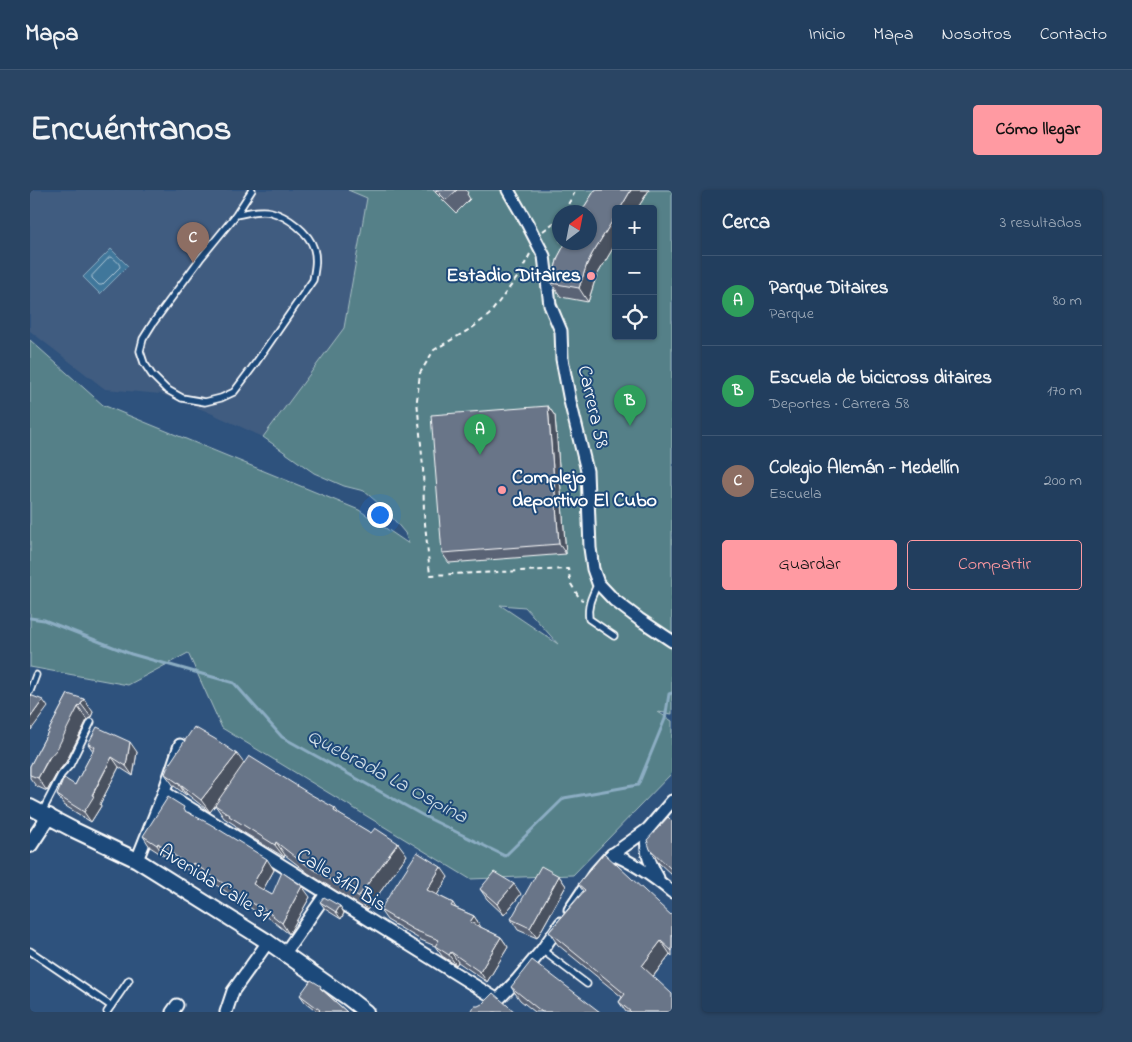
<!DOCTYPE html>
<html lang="es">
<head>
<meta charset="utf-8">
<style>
	body { margin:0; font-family:"Indie Flower",sans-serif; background:#2a4564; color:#f1f3f6 }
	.controls { position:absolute; right:15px; top:15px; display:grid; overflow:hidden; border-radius:5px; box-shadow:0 1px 4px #0004 }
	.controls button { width:45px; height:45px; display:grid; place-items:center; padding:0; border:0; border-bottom:1px solid #3f5773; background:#223e5e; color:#f1f3f6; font:25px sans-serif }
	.compass { position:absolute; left:522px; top:15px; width:45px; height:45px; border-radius:50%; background:#223e5e; box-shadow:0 1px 4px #0004; rotate:32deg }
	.you { position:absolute; left:349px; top:324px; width:18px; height:18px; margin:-12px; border:4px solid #fff; border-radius:50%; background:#1a73e8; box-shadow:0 0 0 8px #1a73e833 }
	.badge { display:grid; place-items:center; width:32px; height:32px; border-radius:50%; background:#ff9aa2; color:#fff; font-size:16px; font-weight:700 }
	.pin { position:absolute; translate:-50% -41px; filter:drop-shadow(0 1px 2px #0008) }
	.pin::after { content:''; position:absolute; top:26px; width:18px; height:15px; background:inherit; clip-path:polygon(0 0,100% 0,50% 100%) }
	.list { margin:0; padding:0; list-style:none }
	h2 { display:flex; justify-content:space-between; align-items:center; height:65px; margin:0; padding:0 20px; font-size:21px }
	h2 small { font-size:16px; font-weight:400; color:#a2aebc }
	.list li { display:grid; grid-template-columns:32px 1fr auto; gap:15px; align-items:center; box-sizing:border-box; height:90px; padding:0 20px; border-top:1px solid #3f5773 }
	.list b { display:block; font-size:19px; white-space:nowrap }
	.list p { margin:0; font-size:16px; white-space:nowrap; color:#a2aebc }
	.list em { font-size:16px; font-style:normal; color:#a2aebc }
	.actions { display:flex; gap:10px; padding:15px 20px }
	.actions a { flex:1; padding:11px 0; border:1px solid #ff9aa2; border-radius:5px; text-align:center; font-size:18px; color:#ff9aa2 }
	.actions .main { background:#ff9aa2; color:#111 }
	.icon { flex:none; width:28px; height:28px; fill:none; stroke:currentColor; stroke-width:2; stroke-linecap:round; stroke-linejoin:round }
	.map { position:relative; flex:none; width:642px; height:822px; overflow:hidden; border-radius:5px }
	header { display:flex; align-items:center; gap:30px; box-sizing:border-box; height:70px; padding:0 25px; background:#223e5e; border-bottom:1px solid #3f5773 }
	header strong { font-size:24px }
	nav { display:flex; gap:28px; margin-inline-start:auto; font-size:18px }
	.intro { display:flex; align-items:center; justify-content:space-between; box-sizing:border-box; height:120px; padding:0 30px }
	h1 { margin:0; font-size:35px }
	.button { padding:12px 22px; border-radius:5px; background:#ff9aa2; color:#111; font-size:18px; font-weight:700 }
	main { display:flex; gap:30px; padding:0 30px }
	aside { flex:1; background:#223e5e; border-radius:5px; box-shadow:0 1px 4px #0004 }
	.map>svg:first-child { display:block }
	.built { fill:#405c80 }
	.green { fill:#548088; stroke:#aac0c4; fill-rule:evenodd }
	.water { fill:#3f779b; stroke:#8cadc3 }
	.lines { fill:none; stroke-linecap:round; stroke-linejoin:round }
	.shore { stroke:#b2c9d7; stroke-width:1 }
	.stream { stroke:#8cadc3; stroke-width:3 }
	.service-casing { stroke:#fff; stroke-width:9 }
	.minor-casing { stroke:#fff; stroke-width:15 }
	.tertiary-casing { stroke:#fff; stroke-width:18 }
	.path { stroke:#fff; stroke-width:2; stroke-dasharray:5 4; stroke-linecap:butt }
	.service { stroke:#1f4a7a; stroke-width:5.5 }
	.minor { stroke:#1f4a7a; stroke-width:11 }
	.tertiary { stroke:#1f4a7a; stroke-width:14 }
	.wall { fill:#5a6475; stroke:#fff }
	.shaded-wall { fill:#4a515f; stroke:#fff }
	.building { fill:#697488; stroke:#fff }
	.poi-dot { fill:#ff9aa2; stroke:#1f4a7a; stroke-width:2 }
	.labels { text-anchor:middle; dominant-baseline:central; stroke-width:4; stroke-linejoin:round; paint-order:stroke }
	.poi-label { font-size:20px; font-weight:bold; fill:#fff; stroke:#1f4a7a; text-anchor:end }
	.street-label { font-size:20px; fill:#fff; stroke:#1f4a7a }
	.water-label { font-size:21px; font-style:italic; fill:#cfdde6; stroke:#1f4a7a }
</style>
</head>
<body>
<header>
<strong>Mapa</strong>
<nav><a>Inicio</a><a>Mapa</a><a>Nosotros</a><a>Contacto</a></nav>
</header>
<div class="intro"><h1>Encuéntranos</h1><a class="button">Cómo llegar</a></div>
<main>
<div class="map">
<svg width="642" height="822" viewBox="0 0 642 822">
	<rect width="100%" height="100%" fill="#2e527d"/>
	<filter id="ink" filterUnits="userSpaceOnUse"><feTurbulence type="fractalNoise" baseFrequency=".02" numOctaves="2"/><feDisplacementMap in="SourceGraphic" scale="10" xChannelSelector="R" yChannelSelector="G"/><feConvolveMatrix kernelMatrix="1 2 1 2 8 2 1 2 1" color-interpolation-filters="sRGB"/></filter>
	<g filter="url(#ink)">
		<polygon class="built" points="0,0 318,0 337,8 314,138 233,247 176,221 131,204 75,199 0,141"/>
		<path class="green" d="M318 0H642V524L628 522 642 531V583L543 685 440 689 192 538 158 463 98 495 0 477V150L73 215 329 320 379 354 375 343 355 319 334 301 314 296 284 283 233 247 314 138 337 8ZM586 19H623V146H586ZM530 22H560V52H530ZM470 415 495 417 528 454Z"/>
		<polygon class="water" points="81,59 98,76 70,104 53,87"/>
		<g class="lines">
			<path class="shore" d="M80 67C84 68 90 73 90 77L72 95H69L62 88V86Z"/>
			<polyline class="stream" points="0,428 14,430 101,464 204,493 252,547 394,626 475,666 534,608 608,595 635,529 639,504 642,503"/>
			<defs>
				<g id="service">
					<path d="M206 25C216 23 230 19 241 22 257 26 279 42 284 59 287 69 285 79 283 90L225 174 204 202 191 208 175 212 152 208 136 199 122 185 114 173 110 161 113 149 123 133 170 69 206 25 222 0"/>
					<path d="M568 393C562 406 557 415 559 429L584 446"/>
					<polyline points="0,501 6,485"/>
					<polyline points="12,622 31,585 40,575 61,532"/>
					<polyline points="512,760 557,794"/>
					<polyline points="0,761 81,816"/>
					<polyline points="77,822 99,790"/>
				</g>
				<g id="minor">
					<polyline points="478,0 497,33 514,66 520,115 531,141 532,169 540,211 557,281 560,358 563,379 568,393 584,410 609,429 642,451"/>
					<polyline points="134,602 468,810"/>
					<path d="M618 639C614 659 618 670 628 688"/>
					<path d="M582 664C605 673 624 687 642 702"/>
					<polyline points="107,670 134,602 150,555"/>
					<polyline points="540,720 564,684 579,667 618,639 642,611"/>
					<polyline points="255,763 296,704"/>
					<polyline points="142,822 147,815"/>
					<polyline points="196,822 203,801 238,752"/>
					<polyline points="456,822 487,790 512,760 531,733"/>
				</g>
				<g id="tertiary">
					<polyline points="0,617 44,640 107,670 238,752 318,808 336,822"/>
					<polyline points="0,655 19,626"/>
				</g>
			</defs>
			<use href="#service" class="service-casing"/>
			<use href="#minor" class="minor-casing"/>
			<use href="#tertiary" class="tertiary-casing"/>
			<g class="path">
				<polyline points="534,22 546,0"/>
				<polyline points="513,41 530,28"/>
				<polyline points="500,64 489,85 459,125 442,138 404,160 390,183 387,210 393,277 394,323 400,385 538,379 541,394 550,409 553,410"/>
			</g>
			<use href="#service" class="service"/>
			<use href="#minor" class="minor"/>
			<use href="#tertiary" class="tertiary"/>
		</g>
		<g class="wall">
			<polygon points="403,0 436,0 438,3 437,4 440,9 426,23"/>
			<polygon points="565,0 619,0 607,19 586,19 586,53 566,87 558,112 531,107 521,93 528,67 536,52 560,52 560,22 551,22"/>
			<polygon points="518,216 525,226 536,364 419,373 412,363"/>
			<polygon points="38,504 63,522 61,527 57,530 36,572 27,583 17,601 6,596 0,588 0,576"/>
			<polygon points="58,554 107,562 103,586 89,577 70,614 71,616 61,632 34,615 27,605 45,595 63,561"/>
			<polygon points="214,574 310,625 377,665 337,720 278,683 255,665 254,667 208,639 205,635 194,628 185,615 192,605 180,622 157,604 156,605 144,596 135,584"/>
			<polygon points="158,622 244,680 233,700 242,705 280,707 259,744 235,725 234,727 170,684 168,688 136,664 134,666 120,657 113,646"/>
			<polygon points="642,631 642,685 628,672 620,659"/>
			<polygon points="529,686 536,696 507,748 488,740 481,729"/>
			<polygon points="418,687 407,705 423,713 426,718 444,726 450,737 471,747 478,757 457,792 428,772 426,775 412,766 405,756 391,750 357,730 350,720"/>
			<polygon points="548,694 642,726 642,766 640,764 623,787 642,822 596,822 589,812 592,807 528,755 519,742 553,701"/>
			<polygon points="450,699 491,704 474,725 457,709"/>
			<polygon points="290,712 310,716 314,723 311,729 295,719"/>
			<polygon points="481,797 570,822 505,822 490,810"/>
			<polygon points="296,803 317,822 288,822 275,812 270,805"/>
		</g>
		<g class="shaded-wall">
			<polygon points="601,0 619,0 607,19 590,19"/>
			<polygon points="586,25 586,53 566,87 558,112 549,98 557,74 562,64"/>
			<polygon points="518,216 525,226 536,364 529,354"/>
			<polygon points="54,509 63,522 61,527 51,514"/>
			<polygon points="13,510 18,517 1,540 0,528"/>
			<polygon points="48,517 57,530 36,572 27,583 17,601 8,588"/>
			<polygon points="100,552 107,562 103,586 96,576"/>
			<polygon points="207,564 216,576 180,622 171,610"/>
			<polygon points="82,567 89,577 70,614 71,616 61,632 54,622"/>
			<polygon points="148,592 157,604 156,605 148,593"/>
			<polygon points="305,618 314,631 304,621"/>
			<polygon points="246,652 255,665 254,667 245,655"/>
			<polygon points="128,653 136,664 134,666 127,655"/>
			<polygon points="368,653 377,665 337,720 328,707"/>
			<polygon points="237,669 244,680 230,705 223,694"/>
			<polygon points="163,673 170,684 168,688 160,677"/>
			<polygon points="411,677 418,687 404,710 397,700"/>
			<polygon points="529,686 536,696 507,748 500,738"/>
			<polygon points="484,694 491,704 474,725 467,714"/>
			<polygon points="272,696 280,707 259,744 252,733"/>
			<polygon points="228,714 235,725 234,727 227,716"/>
			<polygon points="310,716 314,723 311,729 306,722"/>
			<polygon points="444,726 451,737 447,742 440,732"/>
			<polygon points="471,747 478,757 457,792 450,782"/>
			<polygon points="631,751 640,764 621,789 612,776"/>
			<polygon points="421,762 428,772 426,775 419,765"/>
		</g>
		<g class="building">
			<polygon points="406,0 427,0 416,10"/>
			<polygon points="565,0 601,0 590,19 586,19 586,25 562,64 557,74 549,98 521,93 528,67 536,52 560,52 560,22 551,22"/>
			<polygon points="518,216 529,354 412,363 401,225"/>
			<polygon points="38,504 54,509 51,514 48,517 27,559 18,569 8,588 0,585 0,576"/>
			<polygon points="0,505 13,510 0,528"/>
			<polygon points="67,537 100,552 96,576 82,567 62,605 64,606 54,622 27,605 34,588 45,595 65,557 58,554"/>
			<polygon points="164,537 185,549 207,564 171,610 148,592 148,593 135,584 138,576"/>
			<polygon points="219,566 280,604 305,618 304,621 341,643 345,638 368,653 328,707 269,670 246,652 245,655 199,626 200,625 185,615"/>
			<polygon points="138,607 154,617 153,620 180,634 237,669 223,694 242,705 252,682 272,696 252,733 228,714 227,716 163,673 160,677 128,653 127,655 113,646"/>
			<polygon points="638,627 642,631 642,680 620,659 617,650"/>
			<polygon points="387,662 411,677 397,700 423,713 421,716 444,726 440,732 471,747 450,782 421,762 419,765 405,756 409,750 384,740 350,720"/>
			<polygon points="574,663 642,726 642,761 631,751 612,776 642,804 642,822 601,822 589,812 595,804 519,742 555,700 548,694"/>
			<polygon points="511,676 529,686 500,738 481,729"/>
			<polygon points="464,682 484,694 467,714 450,699"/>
			<polygon points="294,707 310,716 306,722 290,712"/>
			<polygon points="502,770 570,822 512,822 481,797"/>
			<polygon points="281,790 291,796 290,798 317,822 288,822 290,820 270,805"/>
			<polygon points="463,803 485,822 440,822 445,816 448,816 452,814"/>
		</g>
	</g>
	<g class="poi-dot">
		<circle cx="561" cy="86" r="5"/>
		<circle cx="472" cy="300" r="5"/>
	</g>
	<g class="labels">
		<g class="poi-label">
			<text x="551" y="86">Estadio Ditaires</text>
			<text x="482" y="288" text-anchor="start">Complejo<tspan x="482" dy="23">deportivo El Cubo</tspan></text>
		</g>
		<g class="street-label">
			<text transform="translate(562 217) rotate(77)">Carrera 58</text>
			<text transform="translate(311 691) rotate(32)">Calle 31A Bis</text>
			<text transform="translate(184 694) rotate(32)">Avenida Calle 31</text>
		</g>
		<g class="water-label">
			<text transform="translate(357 587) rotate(28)">Quebrada La Ospina</text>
		</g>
	</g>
</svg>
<div class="controls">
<button>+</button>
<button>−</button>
<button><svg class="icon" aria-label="locate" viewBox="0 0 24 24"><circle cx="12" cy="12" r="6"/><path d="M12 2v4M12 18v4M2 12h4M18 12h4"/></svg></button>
</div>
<svg class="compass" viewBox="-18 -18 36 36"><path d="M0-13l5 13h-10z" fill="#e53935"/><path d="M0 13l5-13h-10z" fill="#a2aebc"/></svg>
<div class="you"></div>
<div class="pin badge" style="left:450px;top:265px;background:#2e9e5b">A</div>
<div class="pin badge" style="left:600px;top:236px;background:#2e9e5b">B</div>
<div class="pin badge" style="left:163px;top:73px;background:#8d6e63">C</div>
</div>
<aside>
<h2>Cerca<small>3 resultados</small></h2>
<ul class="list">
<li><span class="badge" style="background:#2e9e5b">A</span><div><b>Parque Ditaires</b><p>Parque</p></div><em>80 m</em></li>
<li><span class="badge" style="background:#2e9e5b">B</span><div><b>Escuela de bicicross ditaires</b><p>Deportes · Carrera 58</p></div><em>170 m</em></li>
<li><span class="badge" style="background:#8d6e63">C</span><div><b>Colegio Alemán - Medellín</b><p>Escuela</p></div><em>200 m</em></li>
</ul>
<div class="actions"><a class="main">Guardar</a><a>Compartir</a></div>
</aside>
</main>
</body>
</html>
